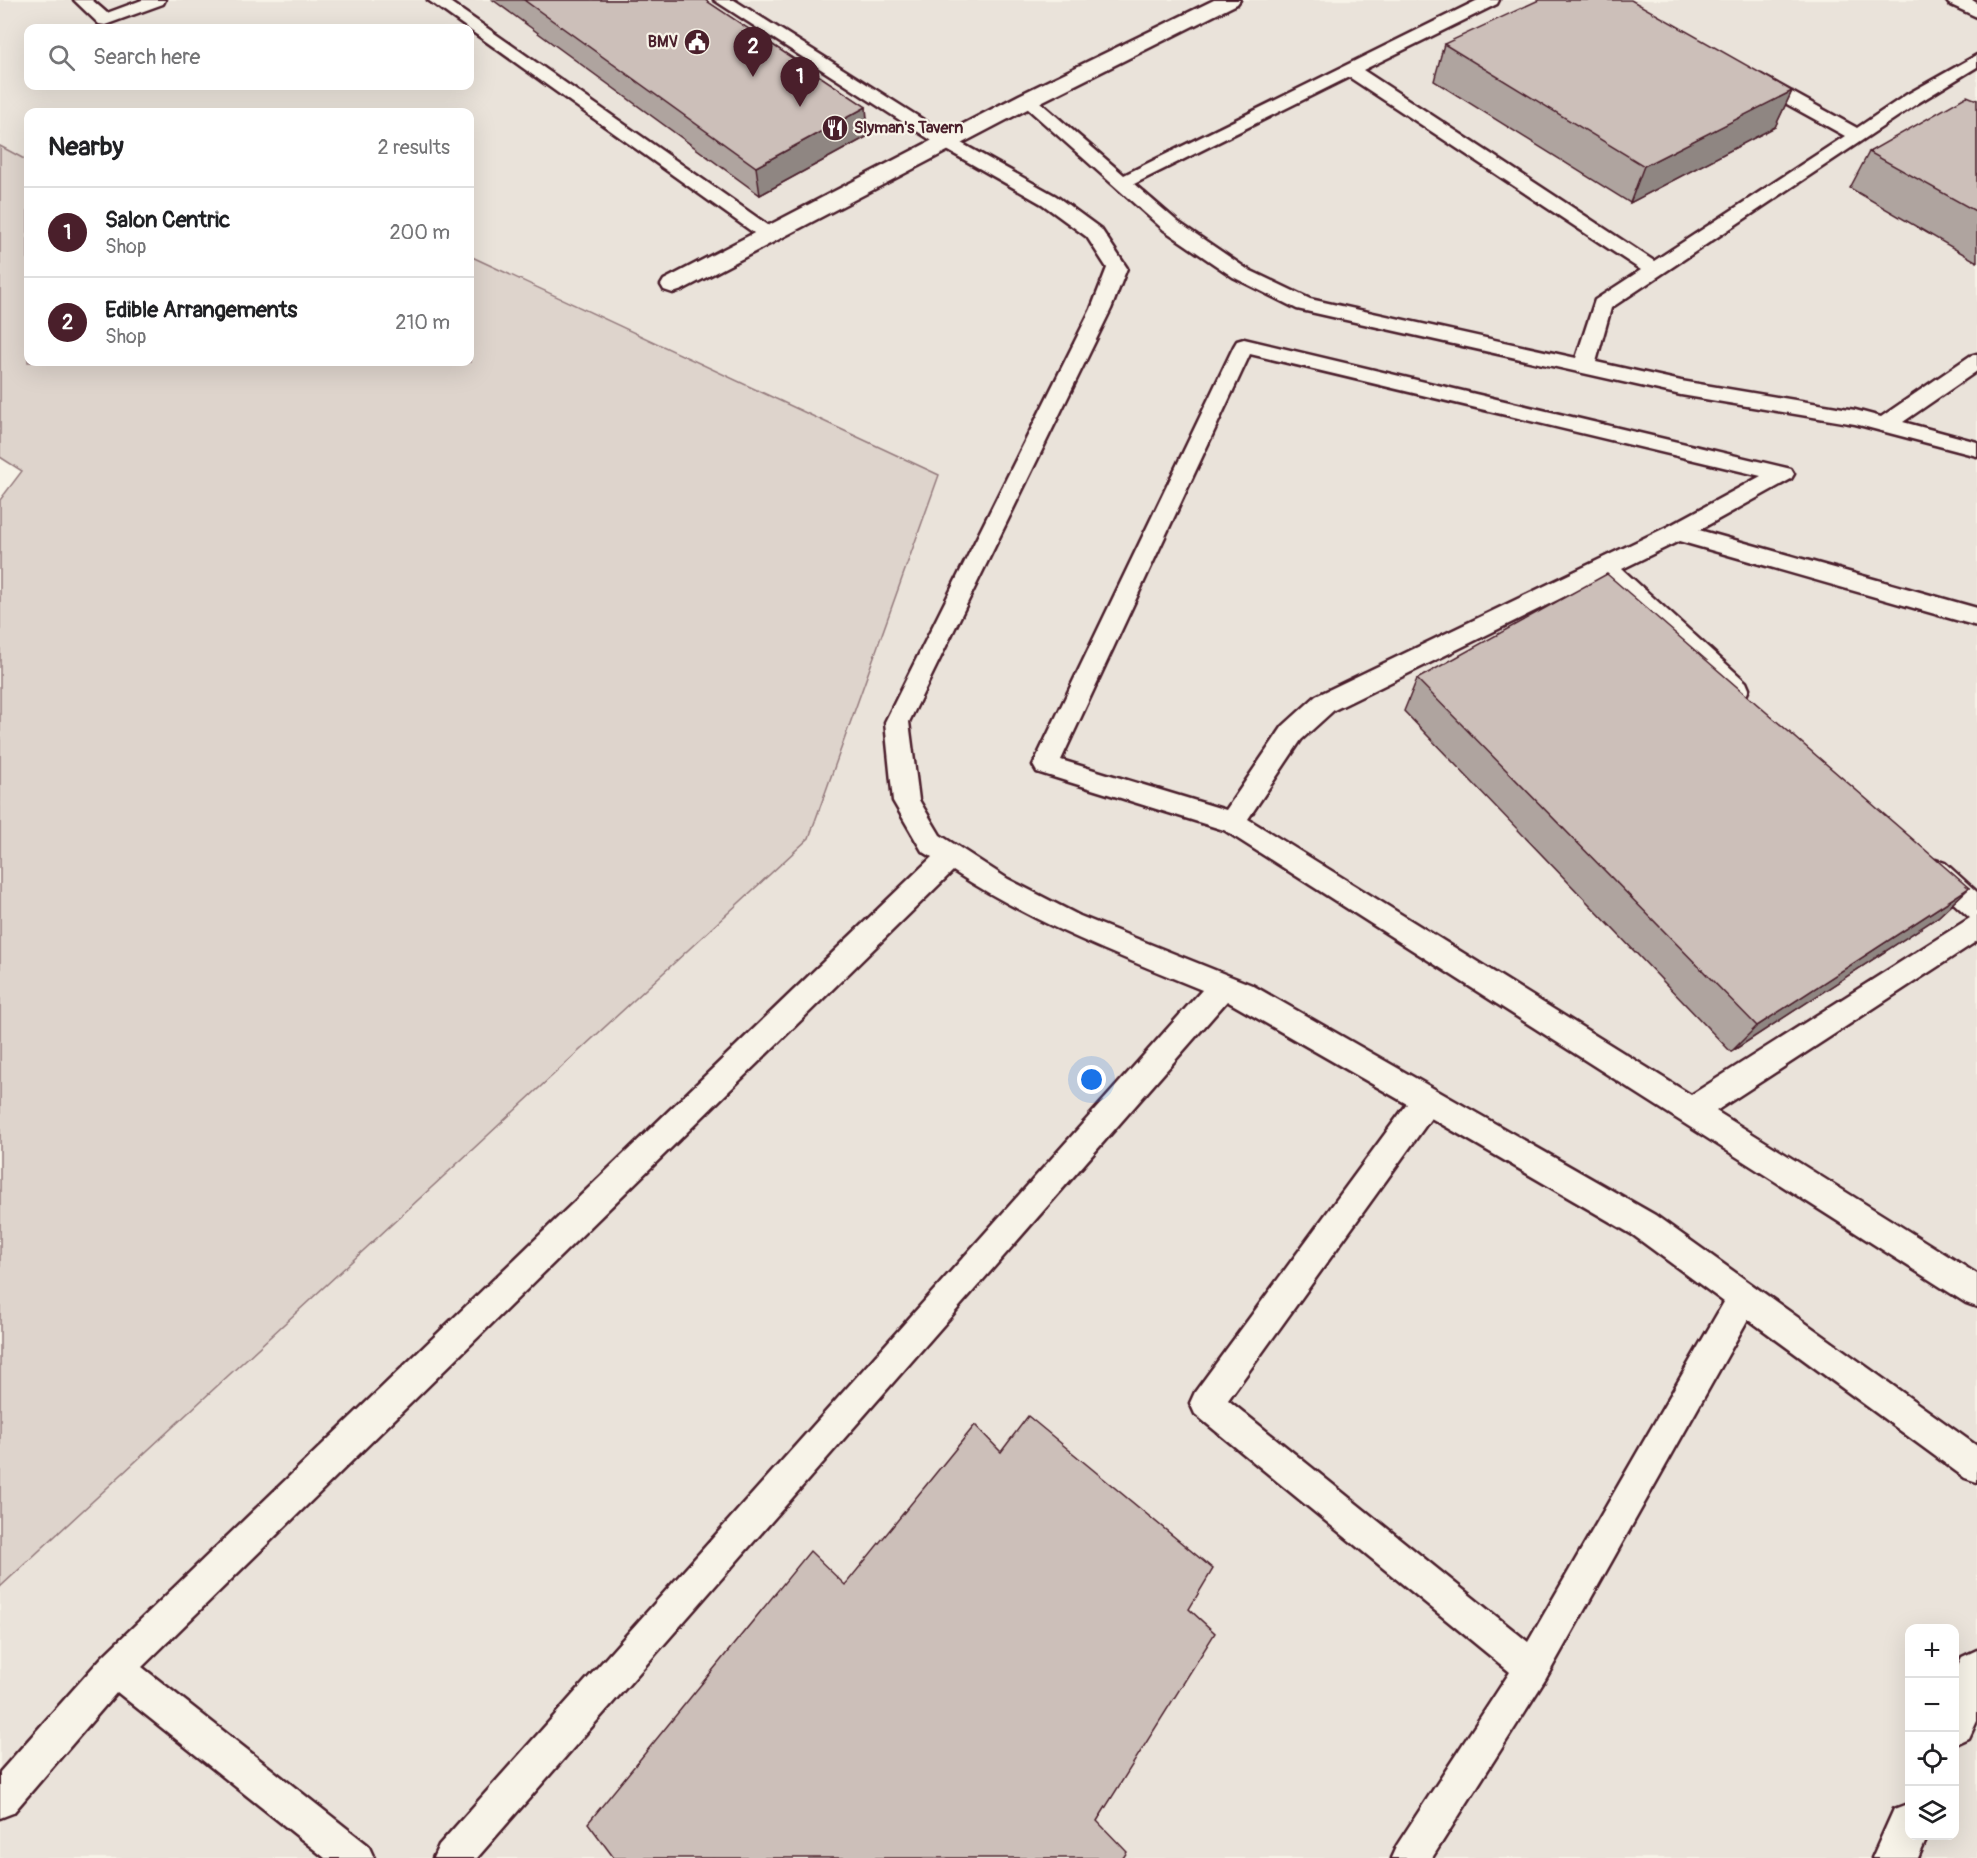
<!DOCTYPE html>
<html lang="en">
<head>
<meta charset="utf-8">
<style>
	body { margin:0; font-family:Pangolin,sans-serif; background:#f6f6f6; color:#202124 }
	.controls { position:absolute; right:18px; bottom:18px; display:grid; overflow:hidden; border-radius:12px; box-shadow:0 6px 24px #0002 }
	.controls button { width:54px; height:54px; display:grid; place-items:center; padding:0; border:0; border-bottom:2px solid #e0e0e0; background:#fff; color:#202124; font:30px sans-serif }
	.you { position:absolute; left:1092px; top:1080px; width:21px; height:21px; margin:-15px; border:4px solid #fff; border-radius:50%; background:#1a73e8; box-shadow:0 0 0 9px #1a73e833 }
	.badge { display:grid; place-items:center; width:39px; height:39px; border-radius:50%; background:#4a1f2b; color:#fff; font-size:20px; font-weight:700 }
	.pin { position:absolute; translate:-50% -50px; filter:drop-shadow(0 2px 3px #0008) }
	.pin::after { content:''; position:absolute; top:32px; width:21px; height:18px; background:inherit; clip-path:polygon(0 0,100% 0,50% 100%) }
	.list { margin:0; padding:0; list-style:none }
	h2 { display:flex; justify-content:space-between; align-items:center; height:78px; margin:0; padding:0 24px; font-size:26px }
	h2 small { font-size:20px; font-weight:400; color:#757577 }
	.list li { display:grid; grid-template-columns:39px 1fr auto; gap:18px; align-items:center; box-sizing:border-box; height:90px; padding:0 24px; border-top:2px solid #e0e0e0 }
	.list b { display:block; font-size:22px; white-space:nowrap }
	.list p { margin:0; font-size:20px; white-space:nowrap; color:#757577 }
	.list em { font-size:20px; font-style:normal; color:#757577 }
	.icon { flex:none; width:33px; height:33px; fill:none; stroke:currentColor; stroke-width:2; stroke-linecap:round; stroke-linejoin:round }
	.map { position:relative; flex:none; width:1977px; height:1858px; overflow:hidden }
	.search { position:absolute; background:#fff; box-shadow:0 6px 24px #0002; left:24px; top:24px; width:450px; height:66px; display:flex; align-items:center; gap:15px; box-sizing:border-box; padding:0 21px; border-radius:12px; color:#757577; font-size:22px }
	.panel { position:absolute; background:#fff; box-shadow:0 6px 24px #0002; left:24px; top:108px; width:450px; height:258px; border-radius:12px }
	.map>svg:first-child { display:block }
	.built { fill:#eae3da; fill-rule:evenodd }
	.green { fill:#ded4cc; stroke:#947a7c; stroke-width:1.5 }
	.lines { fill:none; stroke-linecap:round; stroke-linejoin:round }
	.service-casing { stroke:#4a1f2b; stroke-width:5 }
	.minor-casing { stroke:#4a1f2b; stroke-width:5 }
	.primary-casing { stroke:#4a1f2b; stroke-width:5 }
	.service { fill:#f7f3e8; fill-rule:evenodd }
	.minor { fill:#f7f3e8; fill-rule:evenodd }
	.primary { fill:#f7f3e8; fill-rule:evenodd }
	.wall { fill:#afa49f; stroke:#4a1f2b; stroke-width:1.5 }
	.shaded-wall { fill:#8f8682; stroke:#4a1f2b; stroke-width:1.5 }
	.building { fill:#ccbfb9; stroke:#4a1f2b; stroke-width:1.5 }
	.labels { text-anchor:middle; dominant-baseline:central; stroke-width:4.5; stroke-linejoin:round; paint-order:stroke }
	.far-poi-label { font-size:16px; font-weight:bold; fill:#4a1f2b; stroke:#f7f3e8; text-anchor:end }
</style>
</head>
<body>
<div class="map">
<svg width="1977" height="1858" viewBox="0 0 1977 1858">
	<rect width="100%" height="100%" fill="#f7f3e8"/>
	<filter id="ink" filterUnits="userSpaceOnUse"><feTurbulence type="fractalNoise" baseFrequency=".0167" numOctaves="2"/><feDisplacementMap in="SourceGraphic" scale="12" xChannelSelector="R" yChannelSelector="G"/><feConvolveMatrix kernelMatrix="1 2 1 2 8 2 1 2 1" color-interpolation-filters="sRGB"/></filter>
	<g filter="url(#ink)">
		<path class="built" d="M0 0H1977V1858H0V1587L809 838 939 475 470 256V112H28V161L0 146ZM28 28H470V86H28ZM1910 1628H1954V1836H1910Z"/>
		<polygon class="green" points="0,146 28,161 28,362 470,362 470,256 939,475 809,838 0,1587 0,500 22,471 0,457"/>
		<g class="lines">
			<defs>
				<g id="service">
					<polygon points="74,0 92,0 107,13 142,0 165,0 163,4 105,25 99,24"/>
					<polygon points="428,0 447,0 775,230 778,234 775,238 761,238"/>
					<path d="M714 0H734L952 138 1056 196 1101 229 1127 268 1111 309 909 722 919 800 940 835 1008 879 1080 916 1252 985 1655 1215 1977 1446V1482L1965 1478 1748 1319 1545 1680 1432 1858H1391L1397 1845 1510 1672 1195 1414 1190 1403 1195 1392 1407 1104 1227 1001 477 1858H433L439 1845 1202 990C1114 954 1033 923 953 871L142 1667 368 1845 374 1858H325L117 1692 13 1813 0 1818V1772L103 1656 932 857 922 851 893 801 885 722 1091 309 1107 268 1087 237 1042 204 940 146ZM1431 1118 1633 1235 1724 1302 1528 1642 1228 1400Z"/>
					<path d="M1478 0H1499L1497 4 1363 70 1654 261 1845 136 1749 83 1746 79 1749 75H1761L1857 128 1906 95 1977 55V67L1918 103 1611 308 1596 362 1681 381 1855 410 1881 417 1970 356 1977 354V371L1903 422 1977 442V456L1855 424 1681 395 1297 309 1233 277 1164 230 1018 100 1021 96H1033L1124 175ZM1349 77 1641 270 1595 300 1576 358 1310 299 1247 269 1178 222 1134 184Z"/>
					<path d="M1244 339 1791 469 1794 474 1791 479 1699 530 1977 608V626L1679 541 1622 569 1746 682 1749 689 1746 696 1737 698 1728 696 1602 578 1334 710 1301 740 1248 819 1691 1095 1970 918 1927 879 1923 871 1927 863 1936 860 1945 863 1977 892V941L1716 1111 1977 1274V1307L1966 1303 1224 830 1037 772 1033 765 1234 346 1237 341ZM1250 354 1761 476 1669 526 1316 696 1283 726 1226 810 1061 760Z"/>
				</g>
				<g id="minor">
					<polygon points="1214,0 1240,0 1237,4 1035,105 682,290 673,293 664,290 661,285 664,280 1019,95"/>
					<polygon points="1977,1650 1977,1721 1969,1738 1954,1745 1954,1673 1962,1657"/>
					<polygon points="1910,1803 1910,1836 1928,1836 1918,1858 1872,1858 1894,1809"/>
				</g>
				<polygon id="primary" points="1946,0 1972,0 1977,3 1977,17 1949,4"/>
			</defs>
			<use href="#service" class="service-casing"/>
			<use href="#minor" class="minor-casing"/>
			<use href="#primary" class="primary-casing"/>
			<use href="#service" class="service"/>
			<use href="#minor" class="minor"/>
			<use href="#primary" class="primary"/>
		</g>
		<g class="wall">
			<polygon points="493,0 705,0 866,107 868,136 760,195"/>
			<polygon points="1444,44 1792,91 1775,127 1630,203 1434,81"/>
			<polygon points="1977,100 1977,262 1850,188 1869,152"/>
			<polygon points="1417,679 1969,888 1938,917 1731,1052 1404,711"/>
		</g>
		<g class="shaded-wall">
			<polygon points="1792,91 1775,127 1630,203 1644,166"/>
			<polygon points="866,107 868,136 760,195 756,167"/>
			<polygon points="1969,888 1938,917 1731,1052 1757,1026"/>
		</g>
		<g class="building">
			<polygon points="524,0 705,0 866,107 756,167"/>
			<polygon points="1539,0 1631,0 1792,91 1644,166 1444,44"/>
			<polygon points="1967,96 1977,100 1977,212 1869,152"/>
			<polygon points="1607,574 1969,888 1757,1026 1417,679"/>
			<polygon points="1028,1416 1213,1569 1189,1609 1215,1633 1097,1821 1127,1852 1123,1858 614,1858 588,1823 810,1551 845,1585 975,1425 1001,1452"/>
		</g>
	</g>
	<defs>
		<symbol id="civic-disc" viewBox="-11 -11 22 22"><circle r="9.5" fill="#4a1f2b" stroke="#f7f3e8"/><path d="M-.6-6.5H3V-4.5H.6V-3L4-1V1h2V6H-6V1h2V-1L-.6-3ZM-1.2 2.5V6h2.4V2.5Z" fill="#fff"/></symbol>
		<symbol id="restaurant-disc" viewBox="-11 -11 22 22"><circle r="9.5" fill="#4a1f2b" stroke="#f7f3e8"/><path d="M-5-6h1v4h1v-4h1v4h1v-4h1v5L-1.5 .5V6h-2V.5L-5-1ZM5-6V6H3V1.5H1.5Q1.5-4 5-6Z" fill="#fff"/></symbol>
	</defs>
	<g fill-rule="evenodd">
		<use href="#civic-disc" x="682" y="27" width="30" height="30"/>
		<use href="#restaurant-disc" x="820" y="113" width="30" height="30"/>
	</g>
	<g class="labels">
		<g class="far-poi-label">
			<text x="678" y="42">BMV</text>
			<text x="854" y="128" text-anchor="start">Slyman's Tavern</text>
		</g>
	</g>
</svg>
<div class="controls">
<button>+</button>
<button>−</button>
<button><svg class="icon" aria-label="locate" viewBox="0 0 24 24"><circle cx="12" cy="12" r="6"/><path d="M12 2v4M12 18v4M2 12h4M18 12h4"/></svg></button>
<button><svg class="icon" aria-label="layers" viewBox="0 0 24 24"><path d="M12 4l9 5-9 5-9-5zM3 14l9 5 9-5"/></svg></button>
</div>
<div class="you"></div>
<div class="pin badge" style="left:800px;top:107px">1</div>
<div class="pin badge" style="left:753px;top:77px">2</div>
<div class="search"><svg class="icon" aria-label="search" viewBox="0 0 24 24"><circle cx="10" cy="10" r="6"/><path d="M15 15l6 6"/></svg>Search here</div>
<section class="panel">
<h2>Nearby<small>2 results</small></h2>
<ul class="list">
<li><span class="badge">1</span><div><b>Salon Centric</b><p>Shop</p></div><em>200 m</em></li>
<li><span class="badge">2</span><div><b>Edible Arrangements</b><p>Shop</p></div><em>210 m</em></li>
</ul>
</section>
</div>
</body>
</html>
